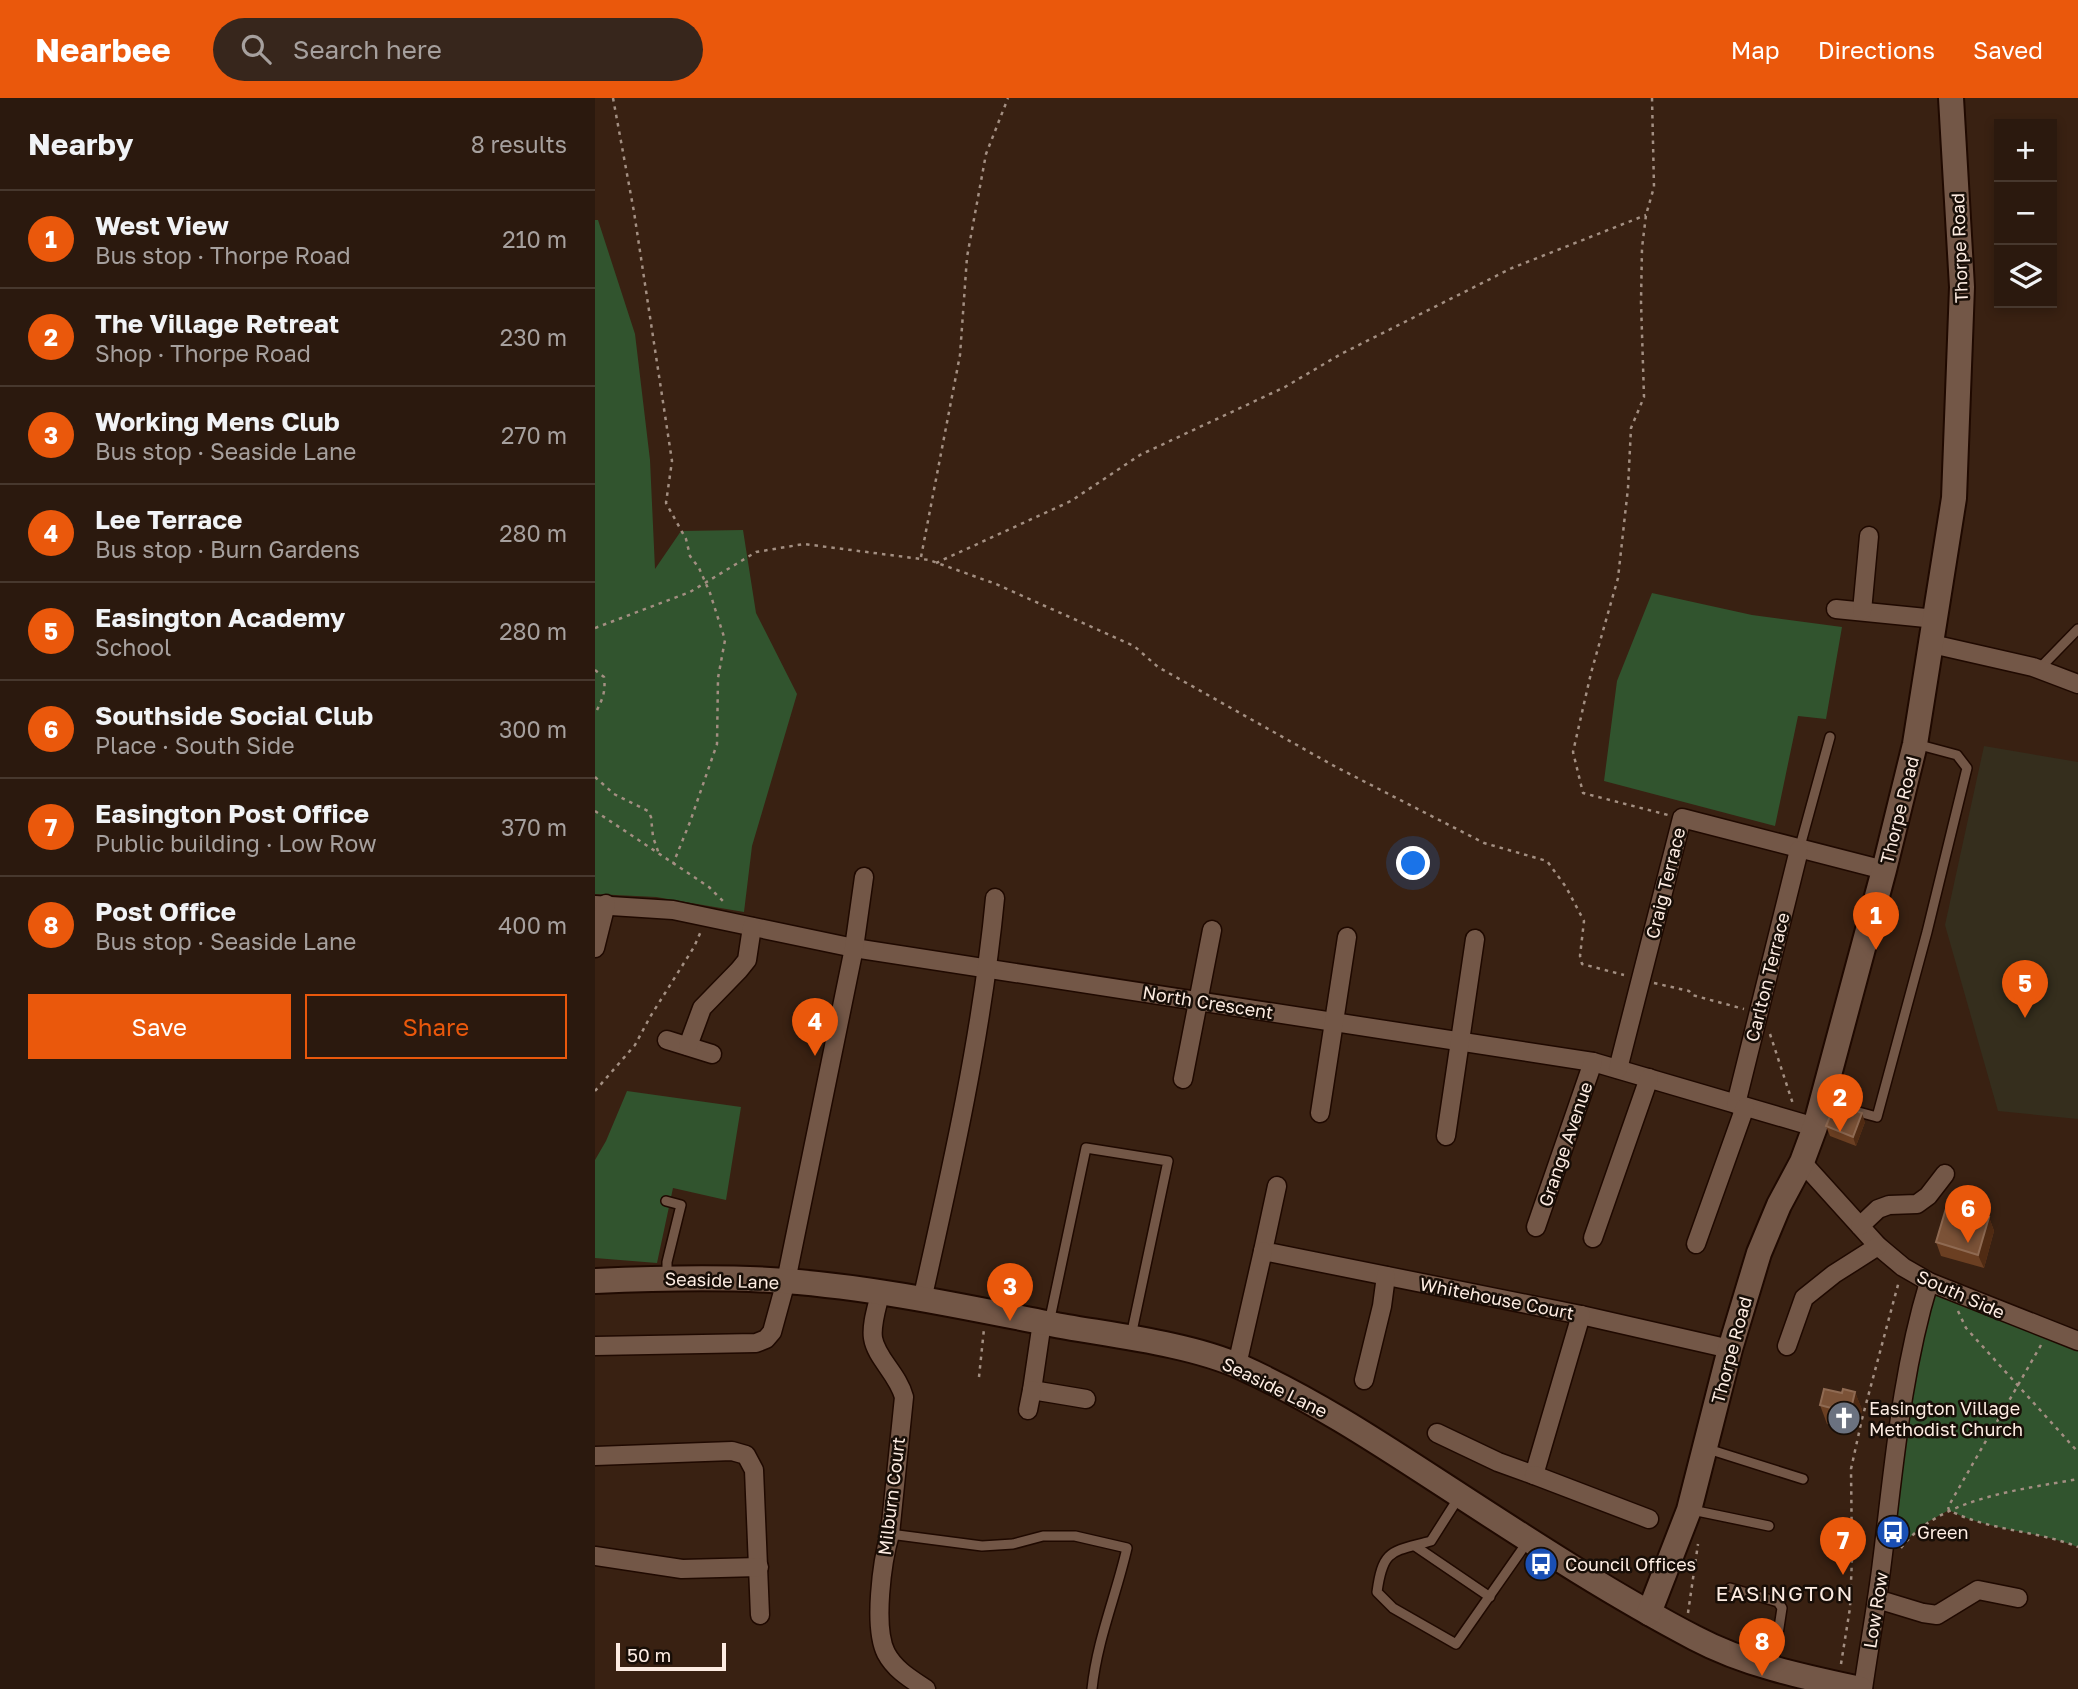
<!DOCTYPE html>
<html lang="en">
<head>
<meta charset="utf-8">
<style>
	body { margin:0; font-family:"Golos Text",sans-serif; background:#37261c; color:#f1f3f6 }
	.controls { position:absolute; right:21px; top:21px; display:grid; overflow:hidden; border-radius:0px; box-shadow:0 4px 10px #0003 }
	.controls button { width:63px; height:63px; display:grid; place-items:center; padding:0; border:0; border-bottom:2px solid #47382e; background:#2b190e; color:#f1f3f6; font:35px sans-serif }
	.scale { position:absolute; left:21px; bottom:18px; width:110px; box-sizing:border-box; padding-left:7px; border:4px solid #fdece2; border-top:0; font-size:19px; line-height:24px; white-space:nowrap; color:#fdece2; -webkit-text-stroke:5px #180e07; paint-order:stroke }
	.you { position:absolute; left:819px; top:766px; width:24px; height:24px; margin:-18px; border:5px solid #fff; border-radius:50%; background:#1a73e8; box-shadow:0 0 0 10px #1a73e833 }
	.badge { display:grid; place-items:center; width:46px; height:46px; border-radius:50%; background:#ea580c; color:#fff; font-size:23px; font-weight:700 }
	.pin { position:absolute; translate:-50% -58px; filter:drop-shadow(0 2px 4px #0008) }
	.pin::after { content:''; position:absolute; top:37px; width:24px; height:21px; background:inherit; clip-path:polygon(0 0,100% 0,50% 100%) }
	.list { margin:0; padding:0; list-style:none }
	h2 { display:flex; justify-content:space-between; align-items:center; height:91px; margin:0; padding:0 28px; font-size:30px }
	h2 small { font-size:23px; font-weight:400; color:#a6a09e }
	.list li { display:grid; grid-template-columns:46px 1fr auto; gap:21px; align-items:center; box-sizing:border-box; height:98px; padding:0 28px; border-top:2px solid #47382e }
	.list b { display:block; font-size:26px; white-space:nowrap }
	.list p { margin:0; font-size:23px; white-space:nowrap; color:#a6a09e }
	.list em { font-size:23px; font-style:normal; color:#a6a09e }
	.actions { display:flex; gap:14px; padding:21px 28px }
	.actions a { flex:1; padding:16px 0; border:2px solid #ea580c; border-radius:0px; text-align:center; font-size:24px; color:#ea580c }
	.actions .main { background:#ea580c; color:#fff }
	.icon { flex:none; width:38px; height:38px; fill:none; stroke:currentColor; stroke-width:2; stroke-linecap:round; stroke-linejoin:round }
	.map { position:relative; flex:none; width:1483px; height:1591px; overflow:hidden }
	header { display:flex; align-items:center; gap:42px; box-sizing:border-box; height:98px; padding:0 35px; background:#ea580c; color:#fff }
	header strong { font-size:33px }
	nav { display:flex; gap:38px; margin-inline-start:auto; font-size:24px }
	.search { width:490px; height:63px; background:#37261c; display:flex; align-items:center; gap:18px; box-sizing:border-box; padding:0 24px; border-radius:38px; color:#a6a09e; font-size:26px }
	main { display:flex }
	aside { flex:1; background:#2b190e }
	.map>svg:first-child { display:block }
	.education { fill:#352e1d }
	.green { fill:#31542e }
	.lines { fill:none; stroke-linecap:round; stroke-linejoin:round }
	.service-casing { stroke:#1f0900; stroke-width:12 }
	.minor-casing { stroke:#1f0900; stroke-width:21 }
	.secondary-casing { stroke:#1f0900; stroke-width:28 }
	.path { stroke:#a38f82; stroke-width:2.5; stroke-dasharray:3.5 5; stroke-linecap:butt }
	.service { stroke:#735747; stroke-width:9 }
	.minor { stroke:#735747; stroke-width:18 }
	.secondary { stroke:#735747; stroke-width:24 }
	.wall { fill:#6b3f22 }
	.shaded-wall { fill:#502b13 }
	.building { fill:#7b5237; stroke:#8f6a52; stroke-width:2 }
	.labels { text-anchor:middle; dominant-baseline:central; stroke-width:5; stroke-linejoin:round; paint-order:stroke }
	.street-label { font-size:18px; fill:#fdece2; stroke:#180e07 }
	.poi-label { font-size:18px; fill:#fdece2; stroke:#180e07; text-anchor:start }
	.quarter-label { font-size:21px; letter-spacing:2px; fill:#fdece2; stroke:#180e07 }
</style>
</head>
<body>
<header>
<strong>Nearbee</strong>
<div class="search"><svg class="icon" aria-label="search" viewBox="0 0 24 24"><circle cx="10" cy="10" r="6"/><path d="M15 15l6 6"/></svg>Search here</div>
<nav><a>Map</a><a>Directions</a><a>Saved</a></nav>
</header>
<main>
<aside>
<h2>Nearby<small>8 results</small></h2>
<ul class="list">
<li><span class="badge">1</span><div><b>West View</b><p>Bus stop · Thorpe Road</p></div><em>210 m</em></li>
<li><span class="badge">2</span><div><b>The Village Retreat</b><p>Shop · Thorpe Road</p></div><em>230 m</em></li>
<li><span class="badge">3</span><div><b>Working Mens Club</b><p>Bus stop · Seaside Lane</p></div><em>270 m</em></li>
<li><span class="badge">4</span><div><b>Lee Terrace</b><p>Bus stop · Burn Gardens</p></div><em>280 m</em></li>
<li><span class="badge">5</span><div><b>Easington Academy</b><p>School</p></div><em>280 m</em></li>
<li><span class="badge">6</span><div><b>Southside Social Club</b><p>Place · South Side</p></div><em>300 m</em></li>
<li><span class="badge">7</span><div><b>Easington Post Office</b><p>Public building · Low Row</p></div><em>370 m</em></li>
<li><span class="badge">8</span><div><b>Post Office</b><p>Bus stop · Seaside Lane</p></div><em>400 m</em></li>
</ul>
<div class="actions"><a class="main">Save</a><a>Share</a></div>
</aside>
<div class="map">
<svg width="1483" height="1591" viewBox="0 0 1483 1591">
	<rect width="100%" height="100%" fill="#392112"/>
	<polygon class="education" points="1389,648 1483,664 1483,1021 1403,1013 1350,827"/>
	<g class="green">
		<polygon points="0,122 3,122 40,236 55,362 60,471 86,433 148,432 161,515 202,596 157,748 149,814 61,799 0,796"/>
		<polygon points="1057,495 1157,517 1247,529 1231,621 1203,618 1180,728 1009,683 1022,583"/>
		<polygon points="32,993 146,1009 131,1102 78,1090 62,1165 0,1160 0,1062 11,1043"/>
		<path d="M1334 1184 1483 1243V1449C1441 1432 1393 1433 1354 1412L1329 1426 1312 1442 1290 1441Z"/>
	</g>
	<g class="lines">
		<defs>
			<g id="service">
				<polyline points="1444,571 1483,531"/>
				<polyline points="1204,752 1235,639"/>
				<polyline points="1227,1004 1282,1019 1332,834 1372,670 1362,657 1321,646"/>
				<polyline points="71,1103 86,1107 72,1164 72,1178"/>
				<polyline points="454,1225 491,1050 573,1063 536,1238"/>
				<polyline points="1113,1351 1208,1381"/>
				<path d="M864 1399 836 1443C797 1454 788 1450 782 1494L798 1510 861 1546 933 1443"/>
				<polyline points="1097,1412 1174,1428"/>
				<path d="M295 1436 387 1448 418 1446 448 1438H480L532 1450C521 1498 502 1542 497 1591"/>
				<polyline points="820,1448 895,1499"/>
				<polyline points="1135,1490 1183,1504 1187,1510 1178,1569"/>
			</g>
			<g id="minor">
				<polyline points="1241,511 1341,521"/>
				<polyline points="1267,513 1274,438"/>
				<polyline points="1337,546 1438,569 1483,586"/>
				<polyline points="0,807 78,812 259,850 998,964 1220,1029"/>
				<polyline points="0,850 11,806"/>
				<polyline points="72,942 117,956"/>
				<polyline points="93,948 107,910 144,872 152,862 157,829"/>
				<polyline points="1023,971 1087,720 1289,772"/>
				<polyline points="588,981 617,832"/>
				<polyline points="1141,1006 1204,752"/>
				<polyline points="725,1015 752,839"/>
				<polyline points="851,1038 880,841"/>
				<polyline points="1207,1064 1283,1148 1308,1169 1334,1184 1483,1243"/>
				<polyline points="682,1088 668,1153 986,1217 1135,1251"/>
				<polyline points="1265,1128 1283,1111 1294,1107 1322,1106 1333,1098 1350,1076"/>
				<polyline points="941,1129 998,964"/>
				<polyline points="998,1140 1054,980"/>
				<polyline points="1101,1146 1150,1009"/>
				<path d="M285 1196C282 1209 276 1227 278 1240 281 1260 303 1276 309 1299L295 1436C287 1463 278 1529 291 1555 300 1572 316 1581 331 1591"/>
				<path d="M327 1202C357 1069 387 936 400 800"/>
				<polyline points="447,1224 437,1292 491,1301"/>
				<polyline points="0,1248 161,1245 171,1241 177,1234 191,1183 259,850 269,779"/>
				<polyline points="1192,1248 1209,1200 1239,1176 1283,1148"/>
				<polyline points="642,1267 668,1153"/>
				<polyline points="769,1282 787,1208 791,1178"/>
				<polyline points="433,1312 437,1292"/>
				<polyline points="842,1335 903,1364 939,1377 986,1217"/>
				<polyline points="0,1358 137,1353 151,1357 159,1372 165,1517"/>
				<polyline points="939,1377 1054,1421"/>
				<polyline points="0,1458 87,1471 164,1469"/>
				<polyline points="1282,1501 1328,1515 1342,1517 1383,1492 1423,1500"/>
				<path d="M1268 1591C1274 1549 1282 1506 1287 1464 1299 1369 1306 1276 1334 1184"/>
			</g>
			<g id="secondary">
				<path d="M0 1183C63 1180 127 1178 190 1183 285 1190 379 1211 472 1229 524 1238 598 1247 646 1269 715 1300 778 1341 841 1382 926 1437 1010 1493 1100 1540 1151 1567 1209 1579 1265 1591"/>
				<polyline points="1054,1515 1094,1412 1135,1251 1164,1155 1184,1107 1207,1064 1220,1029 1289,772 1320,646 1359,400 1367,189 1356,0"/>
			</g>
		</defs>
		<use href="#service" class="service-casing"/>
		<use href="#minor" class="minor-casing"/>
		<use href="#secondary" class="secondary-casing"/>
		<g class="path">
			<polyline points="18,0 39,114 77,363 71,405 91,441 95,458 104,470 115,495 130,542 123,580 122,646 95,724 78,766"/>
			<polyline points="1057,0 1059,89 1051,117 1047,150 1046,204 1049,299 1036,330 1033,390 1023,480 996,575 978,654 988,695 1073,717"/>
			<polyline points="326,459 365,257 372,159 391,56 413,0"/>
			<polyline points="341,465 476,403 545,357 690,289 746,256 917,170 1051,117"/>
			<polyline points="0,530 95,494 161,454 209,446 334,462 401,486 539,548 563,569 741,669 889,745 952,763 971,789 989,823 985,858 987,866 1029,877"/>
			<path d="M0 572 9 579C11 595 7 602 0 616"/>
			<polyline points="0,679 19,696 53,713 56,719 58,739 64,756"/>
			<polyline points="0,713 114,789 131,806"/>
			<polyline points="1059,885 1094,893 1097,897 1149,911"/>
			<polyline points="1175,936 1198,1006"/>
			<polyline points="0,993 40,947 55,919 99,849 106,833"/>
			<polyline points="1363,1213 1371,1230 1483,1354"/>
			<path d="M1446 1247 1353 1409 1354 1412C1393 1433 1441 1432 1483 1449"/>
			<polyline points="384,1279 389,1231"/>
			<path d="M1306 1450C1344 1400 1424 1392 1483 1381"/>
			<polyline points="1093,1515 1103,1446"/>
			<polyline points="1246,1566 1255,1510 1257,1459 1256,1371 1267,1321 1304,1183"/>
		</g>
		<use href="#service" class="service"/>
		<use href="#minor" class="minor"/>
		<use href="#secondary" class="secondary"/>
	</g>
	<g class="wall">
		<polygon points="1270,1024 1261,1048 1235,1038 1231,1028"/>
		<polygon points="1394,1119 1399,1133 1389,1170 1346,1158 1341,1144"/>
		<polygon points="1260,1294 1267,1312 1261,1333 1232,1326 1225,1307 1247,1295"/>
	</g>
	<g class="shaded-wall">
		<polygon points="1267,1015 1270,1024 1261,1048 1258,1039"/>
		<polygon points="1394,1119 1399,1133 1389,1170 1383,1157"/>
		<polygon points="1260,1294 1267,1312 1261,1333 1255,1315"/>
	</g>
	<g class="building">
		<polygon points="1240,1006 1267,1015 1258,1039 1231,1028"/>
		<polygon points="1352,1107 1394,1119 1383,1157 1341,1144"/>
		<polygon points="1229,1291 1247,1295 1248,1291 1260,1294 1255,1315 1225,1307"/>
	</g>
	<defs>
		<symbol id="church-disc" viewBox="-11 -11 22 22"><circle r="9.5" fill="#6b7280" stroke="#180e07"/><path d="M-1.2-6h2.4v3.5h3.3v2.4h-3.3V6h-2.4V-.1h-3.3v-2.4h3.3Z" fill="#fff"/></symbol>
		<symbol id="bus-disc" viewBox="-11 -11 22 22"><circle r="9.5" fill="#1a4fb4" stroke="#180e07"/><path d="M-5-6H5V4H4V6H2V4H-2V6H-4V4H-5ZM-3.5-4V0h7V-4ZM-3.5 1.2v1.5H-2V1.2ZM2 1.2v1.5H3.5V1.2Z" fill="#fff"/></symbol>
	</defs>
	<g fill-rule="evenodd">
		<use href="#church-disc" x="1230" y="1301" width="38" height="38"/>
		<use href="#bus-disc" x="1279" y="1415" width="38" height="38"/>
		<use href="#bus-disc" x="927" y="1447" width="38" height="38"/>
	</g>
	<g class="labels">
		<g class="street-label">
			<text transform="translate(1364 150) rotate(-92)">Thorpe Road</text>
			<text transform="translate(1304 712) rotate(-76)">Thorpe Road</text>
			<text transform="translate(1070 785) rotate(-76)">Craig Terrace</text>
			<text transform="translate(1172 879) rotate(-76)">Carlton Terrace</text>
			<text transform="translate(613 904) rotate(9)">North Crescent</text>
			<text transform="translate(970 1046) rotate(-71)">Grange Avenue</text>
			<text transform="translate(127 1182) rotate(2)">Seaside Lane</text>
			<text transform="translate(1366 1196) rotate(24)">South Side</text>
			<text transform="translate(902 1200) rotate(11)">Whitehouse Court</text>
			<text transform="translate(1136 1252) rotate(-75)">Thorpe Road</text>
			<text transform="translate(680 1289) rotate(26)">Seaside Lane</text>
			<text transform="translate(296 1398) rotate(-83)">Milburn Court</text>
			<text transform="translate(1280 1512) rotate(-81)">Low Row</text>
		</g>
		<g class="poi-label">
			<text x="1274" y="1310">Easington Village<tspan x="1274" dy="21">Methodist Church</tspan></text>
			<text x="1322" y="1434">Green</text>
			<text x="970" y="1466">Council Offices</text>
		</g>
		<g class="quarter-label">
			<text x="1190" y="1495">EASINGTON</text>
		</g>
	</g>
</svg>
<div class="controls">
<button>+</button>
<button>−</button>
<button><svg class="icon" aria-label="layers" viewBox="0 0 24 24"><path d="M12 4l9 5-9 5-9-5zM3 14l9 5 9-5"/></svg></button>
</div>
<div class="scale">50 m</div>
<div class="you"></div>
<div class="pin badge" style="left:1281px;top:852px">1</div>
<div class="pin badge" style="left:1245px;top:1034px">2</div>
<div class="pin badge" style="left:415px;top:1223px">3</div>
<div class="pin badge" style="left:220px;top:958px">4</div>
<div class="pin badge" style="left:1430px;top:920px">5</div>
<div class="pin badge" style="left:1373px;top:1145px">6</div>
<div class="pin badge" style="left:1248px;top:1477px">7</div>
<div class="pin badge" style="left:1167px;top:1578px">8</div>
</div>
</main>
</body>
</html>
